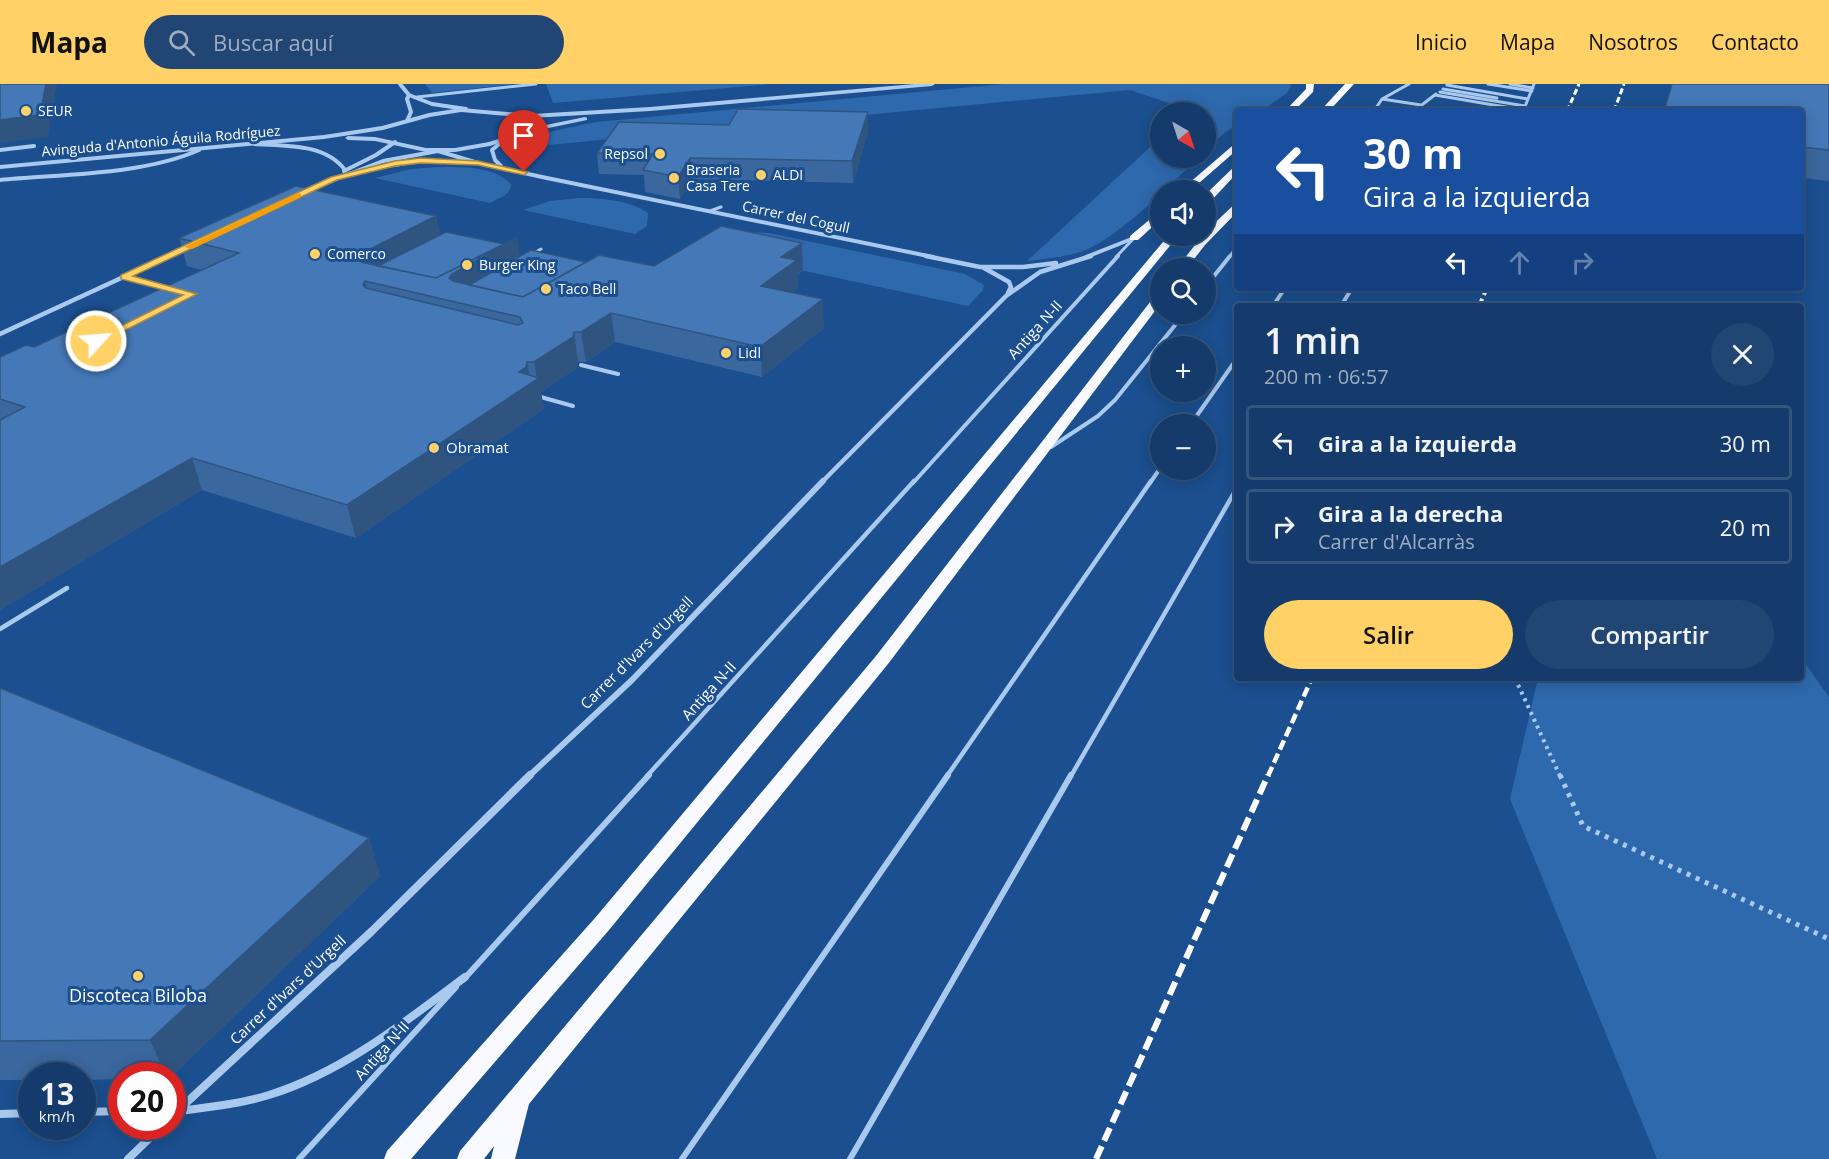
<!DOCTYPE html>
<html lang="es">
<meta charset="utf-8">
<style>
body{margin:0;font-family:"Open Sans",sans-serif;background:#214673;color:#f1f3f6;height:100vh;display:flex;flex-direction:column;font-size:22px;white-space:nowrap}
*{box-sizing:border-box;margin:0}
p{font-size:20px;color:#9dadc1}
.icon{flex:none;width:33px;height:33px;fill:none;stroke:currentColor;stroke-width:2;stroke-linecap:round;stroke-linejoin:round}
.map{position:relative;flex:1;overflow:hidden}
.sheet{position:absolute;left:1234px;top:219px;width:570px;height:378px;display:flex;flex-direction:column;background:#143b6b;border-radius:6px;box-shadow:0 3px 15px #0003,0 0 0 2px #33557e}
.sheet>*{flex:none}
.hud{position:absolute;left:1234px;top:24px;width:570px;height:183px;border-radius:6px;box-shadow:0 3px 15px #0003,0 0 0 2px #33557e;background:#1a4fa0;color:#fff;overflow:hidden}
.needle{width:39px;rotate:141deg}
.tools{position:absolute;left:1150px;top:18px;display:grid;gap:12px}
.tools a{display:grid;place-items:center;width:66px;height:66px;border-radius:50%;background:#143b6b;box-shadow:0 3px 15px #0003,0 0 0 2px #33557e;font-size:30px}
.speed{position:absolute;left:18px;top:978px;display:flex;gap:12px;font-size:30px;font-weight:700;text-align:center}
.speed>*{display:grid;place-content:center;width:78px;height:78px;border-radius:50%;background:#143b6b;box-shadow:0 3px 15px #0003,0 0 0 2px #33557e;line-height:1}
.speed small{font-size:15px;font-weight:400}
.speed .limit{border:9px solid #d22;background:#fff;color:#111}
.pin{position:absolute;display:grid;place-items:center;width:51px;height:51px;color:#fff;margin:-62px -26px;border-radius:50% 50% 50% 0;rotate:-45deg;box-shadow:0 0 6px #0007}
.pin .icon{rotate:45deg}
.me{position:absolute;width:66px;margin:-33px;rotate:64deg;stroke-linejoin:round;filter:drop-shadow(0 0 4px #0008)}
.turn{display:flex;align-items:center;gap:21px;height:126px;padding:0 30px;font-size:27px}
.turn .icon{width:78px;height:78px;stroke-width:2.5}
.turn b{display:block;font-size:42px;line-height:51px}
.lanes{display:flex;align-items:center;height:57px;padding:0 30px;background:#0003;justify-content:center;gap:30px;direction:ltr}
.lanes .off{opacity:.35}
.round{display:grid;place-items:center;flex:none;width:63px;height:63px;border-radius:32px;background:#214673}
.summary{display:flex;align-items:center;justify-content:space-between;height:102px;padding:0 30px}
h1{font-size:36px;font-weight:600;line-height:45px}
.cta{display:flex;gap:12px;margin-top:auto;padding:12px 30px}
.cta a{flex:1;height:69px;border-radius:36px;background:#ffd166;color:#111;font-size:24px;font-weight:600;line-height:69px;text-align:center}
.cta a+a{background:#214673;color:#f1f3f6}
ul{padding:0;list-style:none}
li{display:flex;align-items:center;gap:18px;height:75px;margin:0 12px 9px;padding:0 18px;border:3px solid #33557e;border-radius:6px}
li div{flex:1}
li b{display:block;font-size:22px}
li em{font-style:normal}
header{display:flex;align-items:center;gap:36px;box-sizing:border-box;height:84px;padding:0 30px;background:#ffd166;color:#111}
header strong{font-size:28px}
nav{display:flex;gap:33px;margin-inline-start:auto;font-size:21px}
.search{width:420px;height:54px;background:#214673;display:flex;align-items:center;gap:15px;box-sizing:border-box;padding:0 21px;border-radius:33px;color:#9dadc1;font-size:22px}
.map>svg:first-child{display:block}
</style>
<header>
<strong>Mapa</strong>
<div class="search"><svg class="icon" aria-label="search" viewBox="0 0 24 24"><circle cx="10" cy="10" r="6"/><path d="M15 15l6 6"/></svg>Buscar aquí</div>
<nav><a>Inicio</a><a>Mapa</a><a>Nosotros</a><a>Contacto</a></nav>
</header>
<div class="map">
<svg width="1829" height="1075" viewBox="0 0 1829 1075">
<rect width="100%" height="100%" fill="#1b4f8f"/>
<path fill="#2e69ad" d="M 425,0 L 514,0 L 432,9 Z
M 546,0 L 772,0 L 553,19 Z
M 1004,0 L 1290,0 L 1291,2 L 1287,9 L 1261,27 L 1238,27 L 1237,41 L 1224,49 L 1206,66 L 1206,28 L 1187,28 L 1190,26 L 1130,6 L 548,61 L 521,80 L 511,74 L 509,70 C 518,52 576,42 596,38 Z
M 1161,53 L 1161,74 L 1198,74 C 1168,103 1133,139 1096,161 C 1075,173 1050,174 1027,177 Z
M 439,83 C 462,83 494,82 511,100 C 511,111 499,114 490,119 L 375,94 L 411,85 Z
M 579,114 C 600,114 630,116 648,129 L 647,142 L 635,150 L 523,126 L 550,117 Z
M 742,148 L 769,149 L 965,190 L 984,201 L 983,206 L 968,222 L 694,163 Z
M 1802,575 L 1829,613 L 1829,1075 L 1657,1075 L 1510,715 L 1538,594 L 1802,594 Z"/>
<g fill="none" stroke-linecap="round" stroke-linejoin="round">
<path stroke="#a9c9ee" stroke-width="4" stroke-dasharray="3 4.5" stroke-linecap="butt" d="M 1515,594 L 1560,692"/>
<path stroke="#a9c9ee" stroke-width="5" stroke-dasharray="4 6" stroke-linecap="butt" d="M 1560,691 L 1583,742 L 1829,855"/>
<path stroke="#a9c9ee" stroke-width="3" d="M 1488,0 L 1532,7
M 1510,0 L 1533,4
M 1447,1 L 1528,15
M 1443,5 L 1497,14
M 1440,8 L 1525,22
M 1435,11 L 1523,26
M 417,13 L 536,0
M 1382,15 L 1421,21
M 1524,25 L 1534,0
M 1374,27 L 1382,15 L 1409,0
M 1414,27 L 1436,10
M 710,127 L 721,123
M 532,170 L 541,165
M 1116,173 L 1134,154
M 1229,173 L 1238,162"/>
<path stroke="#a9c9ee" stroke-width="4" d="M 124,193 L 168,204
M 1206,202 L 1230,172
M 1273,222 L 1285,204
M 1341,222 L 1352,204
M 581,281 L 618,290
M 537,312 L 573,322
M 1191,340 L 1238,273
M 1051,363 L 1098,332 L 1115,316 L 1184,230
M 913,399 L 1118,172
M 1150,399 L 1161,383"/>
<path stroke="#a9c9ee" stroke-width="4.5" d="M 0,545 L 67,504
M 647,692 L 914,397
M 947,692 L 1151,397
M 1071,692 L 1238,402"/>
<path stroke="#a9c9ee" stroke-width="6" d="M 464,895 L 649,691
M 299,1075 L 456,903
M 682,1075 L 948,691
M 850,1075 L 1071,691"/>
<path stroke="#a9c9ee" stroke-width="4" d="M 400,0 L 409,11 L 407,15 L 411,28 L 407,37
M 409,11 L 432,20 L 466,25
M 254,60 C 284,62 325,59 345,86
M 0,66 L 34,62
M 501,82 L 495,76 L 492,66 L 505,55
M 373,84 L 421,77 L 470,78
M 344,87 L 376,71 L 395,58
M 349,90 L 383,77 L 438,67 L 478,79 L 542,93 L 933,173
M 0,96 C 62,90 143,91 199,66
M 305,108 L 351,89
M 165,173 L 190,162
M 1086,173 L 1134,154"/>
<path stroke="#a9c9ee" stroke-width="4.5" d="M 926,172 L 980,183 L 1023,183 L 1056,179
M 984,184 L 1009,198 L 1011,203 L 1008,209
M 0,250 L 169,172
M 821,399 L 1006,212 L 1040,188 L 1091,172"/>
<path stroke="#a9c9ee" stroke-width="6" d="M 529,692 L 632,596 L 823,397"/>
<path stroke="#a9c9ee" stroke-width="8" d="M 179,1027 C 210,1023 239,1020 269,1011 C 343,988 405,938 465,893
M 82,1028 L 122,1027
M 0,1030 L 32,1029
M 172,1032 L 372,847 L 530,691
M 128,1075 L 162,1042"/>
<path fill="#a9c9ee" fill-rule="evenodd" d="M 914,0 L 935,0 L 932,2 L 650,27 L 532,34 L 461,28 L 430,33 L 383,46 L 324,55 L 0,85 L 0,81 L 324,51 L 382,42 L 429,29 L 461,24 L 532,30 L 650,23 Z
M 585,33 L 587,34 L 587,36 L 539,46 L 490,62 L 455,68 L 426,68 L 375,57 L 348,56 L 345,54 L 348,52 L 375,53 L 426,64 L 455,64 L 489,58 L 536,43 Z"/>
<path fill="#f8faff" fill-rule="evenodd" d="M 1306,0 L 1314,0 L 1313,8 L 1294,27 L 1285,27 L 1306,5 Z
M 1345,0 L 1354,0 L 1329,27 L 1320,27 Z
M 1238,57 L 1238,65 L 1191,106 L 1181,106 Z
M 1238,79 L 1238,88 L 1210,118 L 1206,119 L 1206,110 Z
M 1238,117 L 1238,127 L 1205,161 L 1187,184 L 1177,184 L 1202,152 L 1206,152 L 1206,147 Z
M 1161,126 L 1161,135 L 1138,156 L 1130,156 L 1130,152 Z
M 1168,152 L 1178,152 L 609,846 L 411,1075 L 384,1075 L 387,1067 L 595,834 Z
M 1161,208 L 1161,219 L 888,580 L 529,1020 L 515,1075 L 491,1075 L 494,1062 L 484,1075 L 457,1075 L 460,1067 L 876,572 L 1157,209 Z"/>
<path stroke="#fff" stroke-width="3" stroke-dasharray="6 3" stroke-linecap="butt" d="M 1567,27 L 1579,0
M 1614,27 L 1624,0"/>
<path stroke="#fff" stroke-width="4" stroke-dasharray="8 4" stroke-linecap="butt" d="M 1479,222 L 1487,204"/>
<path stroke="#fff" stroke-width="4.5" stroke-dasharray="10 4.5" stroke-linecap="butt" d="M 1268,692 L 1312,594"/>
<path stroke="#fff" stroke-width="6" stroke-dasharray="14 6" stroke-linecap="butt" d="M 1096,1075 L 1268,691"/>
</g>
<path fill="#3a679d" d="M 1829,0 L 1829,97 L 1802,94 L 1802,27 Z
M 868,48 L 853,99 L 692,95 L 680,115 L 645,108 L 644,91 L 599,90 L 597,69 Z
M 440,151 L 520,172 L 654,182 L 803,187 L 797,191 L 798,204 L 793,208 L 824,244 L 762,293 L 615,258 L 586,278 L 578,278 L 578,283 L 541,308 L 544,325 L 356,454 L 202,406 L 0,526 L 0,273 L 34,263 L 202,186 L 187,182 L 179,154 Z
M 0,604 L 369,754 L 380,792 L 172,992 L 122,992 L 122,995 L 82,996 L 82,992 L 32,992 L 32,996 L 0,996 Z"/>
<path fill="#305480" d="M 46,0 L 57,0 L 48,53 L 0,59 L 0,36 Z
M 868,28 L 868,48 L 853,99 L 852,77 Z
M 690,74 L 692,95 L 680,115 L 678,93 Z
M 436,132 L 442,159 L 365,197 L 372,226 L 370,230 L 358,175 L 360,170 Z
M 517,154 L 522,181 L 467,202 L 436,196 Z
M 802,159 L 803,187 L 797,191 L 798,204 L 763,230 L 761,202 L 781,173 Z
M 823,215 L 824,244 L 762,293 L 760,263 Z
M 611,229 L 615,258 L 586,278 L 581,248 Z
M 574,248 L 578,278 L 578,283 L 541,308 L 544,325 L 356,454 L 347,421 L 519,288 L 527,278 L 531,299 L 537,295 L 534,278 Z
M 192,374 L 202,406 L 0,526 L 0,483 Z
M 369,754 L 380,792 L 172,992 L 166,992 L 150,956 Z"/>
<path fill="#4478b7" stroke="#305480" stroke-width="1.5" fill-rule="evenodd" d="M 0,0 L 46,0 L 40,31 L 0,36 Z
M 1672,0 L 1829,0 L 1829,66 L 1802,63 L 1802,27 L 1664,27 Z
M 738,25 L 868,28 L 852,77 L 690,74 L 678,93 L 643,86 L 653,70 L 597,69 L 619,38 L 729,41 Z
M 296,102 L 436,132 L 360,170 L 358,175 L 361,178 L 436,194 L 517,154 L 452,190 L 449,194 L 453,197 L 523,213 L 599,171 L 654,182 L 721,142 L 802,159 L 781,173 L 797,176 L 761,202 L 823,215 L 760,263 L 611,229 L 581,248 L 574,248 L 573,253 L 534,278 L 527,278 L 526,283 L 519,288 L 539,294 L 347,421 L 192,374 L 0,483 L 0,336 L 25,323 L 0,315 L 0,273 L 26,261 L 34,263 L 239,169 L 179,154 ZM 365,197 L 520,233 L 523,239 L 518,241 L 366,204 L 363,201 Z
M 446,148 L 504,160 L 436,194 L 378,182 Z
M 531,166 L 586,178 L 523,213 L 469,201 Z
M 0,604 L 369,754 L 150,956 L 0,957 Z"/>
<path fill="#ffd166" stroke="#a68842" stroke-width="1.5" d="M 421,74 L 478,77 L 528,88 L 524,91 L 478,81 L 421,79 L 395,82 L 337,96 L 133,192 L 197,210 L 100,259 L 91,257 L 183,211 L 121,195 L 121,191 L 331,93 L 395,77 Z"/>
<path fill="#f59e0b" d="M 298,109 L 301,110 L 301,113 L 192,165 L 184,163 Z"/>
<g fill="#ffd166" stroke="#1b4f8f" stroke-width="2">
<circle cx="26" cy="27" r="6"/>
<circle cx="660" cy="70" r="6"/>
<circle cx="761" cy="91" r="6"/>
<circle cx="674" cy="94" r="6"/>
<circle cx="315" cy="170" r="6"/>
<circle cx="467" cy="181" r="6"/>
<circle cx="546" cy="205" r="6"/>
<circle cx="726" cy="269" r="6"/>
<circle cx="434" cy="364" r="6"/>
<circle cx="138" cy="892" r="6"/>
</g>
<g text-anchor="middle" stroke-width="6" stroke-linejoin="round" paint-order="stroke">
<g font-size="14" fill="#fff" stroke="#1b4f8f" text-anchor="start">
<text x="38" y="32">SEUR</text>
<text x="648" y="75" text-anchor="end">Repsol</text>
<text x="686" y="91">Braseria<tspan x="686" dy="16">Casa Tere</tspan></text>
<text x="773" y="96">ALDI</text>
<text x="327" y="175">Comerco</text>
<text x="479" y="186">Burger King</text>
<text x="558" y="210">Taco Bell</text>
<text x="738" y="274">Lidl</text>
</g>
<g font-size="14" fill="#fff" stroke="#1b4f8f">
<text transform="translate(161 57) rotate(-5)" y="5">Avinguda d'Antonio Águila Rodríguez</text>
<text transform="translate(796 133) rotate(12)" y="5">Carrer del Cogull</text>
</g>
<g font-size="15" fill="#fff" stroke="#1b4f8f">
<text transform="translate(1035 246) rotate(-48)" y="5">Antiga N-II</text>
<text transform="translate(637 569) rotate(-45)" y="5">Carrer d'Ivars d'Urgell</text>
<text transform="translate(709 607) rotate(-48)" y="5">Antiga N-II</text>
<text transform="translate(288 906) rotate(-43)" y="5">Carrer d'Ivars d'Urgell</text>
<text transform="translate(382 967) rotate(-48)" y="5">Antiga N-II</text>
</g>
<g font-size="15" fill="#fff" stroke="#1b4f8f" text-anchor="start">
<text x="446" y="369">Obramat</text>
</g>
<g font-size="18" fill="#fff" stroke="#1b4f8f">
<text x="138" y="918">Discoteca Biloba</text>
</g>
</g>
</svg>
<div class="tools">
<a><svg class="needle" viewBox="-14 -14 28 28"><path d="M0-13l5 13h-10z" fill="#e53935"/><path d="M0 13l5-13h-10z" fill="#9dadc1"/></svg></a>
<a><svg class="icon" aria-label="sound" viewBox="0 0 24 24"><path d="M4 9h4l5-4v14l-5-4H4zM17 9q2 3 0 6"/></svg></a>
<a><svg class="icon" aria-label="search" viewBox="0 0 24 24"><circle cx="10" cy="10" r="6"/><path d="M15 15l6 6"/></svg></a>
<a>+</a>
<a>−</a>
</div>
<div class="speed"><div>13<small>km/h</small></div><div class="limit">20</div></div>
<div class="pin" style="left:524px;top:88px;background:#d93025"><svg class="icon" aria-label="arrive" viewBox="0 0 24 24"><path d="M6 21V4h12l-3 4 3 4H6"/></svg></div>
<svg class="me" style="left:96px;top:257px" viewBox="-20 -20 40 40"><circle r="17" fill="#ffd166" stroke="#fff" stroke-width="3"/><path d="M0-11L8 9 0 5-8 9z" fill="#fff"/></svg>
<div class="hud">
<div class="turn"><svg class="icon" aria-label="left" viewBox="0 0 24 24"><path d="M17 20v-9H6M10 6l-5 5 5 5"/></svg><div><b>30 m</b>Gira a la izquierda</div></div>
<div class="lanes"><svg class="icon" aria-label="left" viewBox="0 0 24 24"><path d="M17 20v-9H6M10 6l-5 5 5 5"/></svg><svg class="icon off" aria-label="ahead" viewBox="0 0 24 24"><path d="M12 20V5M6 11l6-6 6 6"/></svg><svg class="icon off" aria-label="right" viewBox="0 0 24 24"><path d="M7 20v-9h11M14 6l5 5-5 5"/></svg></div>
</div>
<section class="sheet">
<div class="summary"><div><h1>1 min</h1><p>200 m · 06:57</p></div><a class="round"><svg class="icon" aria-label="close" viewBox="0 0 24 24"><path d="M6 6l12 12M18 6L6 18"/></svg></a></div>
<ul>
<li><svg class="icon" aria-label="left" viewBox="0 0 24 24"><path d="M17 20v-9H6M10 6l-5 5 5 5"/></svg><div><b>Gira a la izquierda</b></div><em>30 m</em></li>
<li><svg class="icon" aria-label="right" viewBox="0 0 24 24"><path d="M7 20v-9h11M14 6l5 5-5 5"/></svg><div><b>Gira a la derecha</b><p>Carrer d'Alcarràs</p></div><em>20 m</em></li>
</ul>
<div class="cta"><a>Salir</a><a>Compartir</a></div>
</section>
</div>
